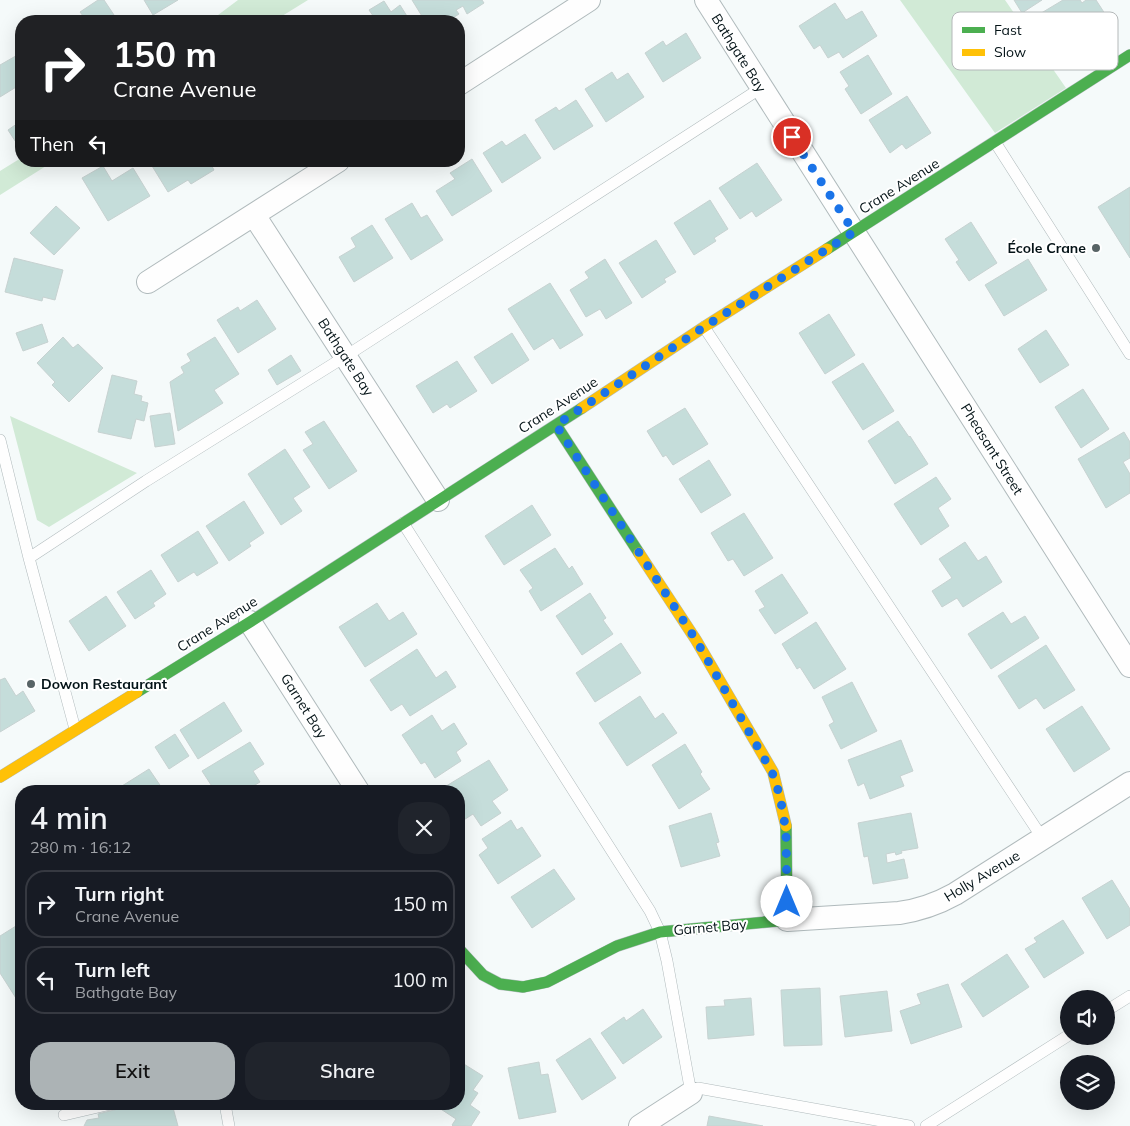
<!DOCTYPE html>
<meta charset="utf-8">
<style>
body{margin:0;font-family:Mulish,sans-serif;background:#20242c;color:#f1f3f6;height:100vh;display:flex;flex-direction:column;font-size:19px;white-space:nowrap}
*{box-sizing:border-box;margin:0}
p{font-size:16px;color:#9ea1a6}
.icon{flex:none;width:28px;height:28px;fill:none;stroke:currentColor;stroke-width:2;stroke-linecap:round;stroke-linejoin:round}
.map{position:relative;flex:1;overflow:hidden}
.details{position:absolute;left:15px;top:785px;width:450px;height:325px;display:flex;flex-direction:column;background:#171b24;border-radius:20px;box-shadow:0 5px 20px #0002}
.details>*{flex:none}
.hud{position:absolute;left:15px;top:15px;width:450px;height:152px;border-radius:20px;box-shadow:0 5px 20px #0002;background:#202124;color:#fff;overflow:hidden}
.buttons{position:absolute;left:1060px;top:990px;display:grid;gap:10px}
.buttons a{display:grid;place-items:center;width:55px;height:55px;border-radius:50%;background:#171b24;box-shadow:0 5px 20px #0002;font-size:25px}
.pin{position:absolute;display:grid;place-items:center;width:42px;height:42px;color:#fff;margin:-21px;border:2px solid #fff;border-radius:50%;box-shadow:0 1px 5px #0007}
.me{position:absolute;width:55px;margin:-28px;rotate:0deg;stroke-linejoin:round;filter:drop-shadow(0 0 4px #0008)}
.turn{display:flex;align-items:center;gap:18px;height:105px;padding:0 15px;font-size:22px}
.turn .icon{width:65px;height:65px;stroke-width:2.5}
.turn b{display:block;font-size:35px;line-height:42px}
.then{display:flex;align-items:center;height:48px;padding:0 15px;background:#0003;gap:10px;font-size:19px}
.round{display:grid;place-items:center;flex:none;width:52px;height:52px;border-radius:20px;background:#20242c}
.headline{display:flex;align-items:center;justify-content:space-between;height:85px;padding:0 15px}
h1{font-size:30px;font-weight:600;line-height:38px}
.button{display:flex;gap:10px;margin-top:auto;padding:10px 15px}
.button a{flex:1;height:58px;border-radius:20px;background:#acb3b5;color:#111;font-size:20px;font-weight:600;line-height:58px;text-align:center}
.button a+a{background:#20242c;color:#f1f3f6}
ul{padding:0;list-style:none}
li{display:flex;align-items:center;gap:15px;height:68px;margin:0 10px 8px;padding:0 5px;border:2px solid #363941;border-radius:20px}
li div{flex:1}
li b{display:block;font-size:19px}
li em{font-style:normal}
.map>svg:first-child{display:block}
</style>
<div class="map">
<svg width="1130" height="1126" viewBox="0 0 1130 1126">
<rect width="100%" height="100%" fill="#f5fafa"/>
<path fill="#d1ead6" d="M 238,0 L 308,0 L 274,21 L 210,21 Z
M 900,0 L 1005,0 L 1066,88 L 995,133 Z
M 21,158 L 21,161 L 54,161 L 0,195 L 0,171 Z
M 10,416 L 137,473 L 49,527 L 37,520 Z"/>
<path fill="#c5ddda" stroke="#c7d2d1" d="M 98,0 L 104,0 L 118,21 L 87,21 L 80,12 Z
M 144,0 L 178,0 L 153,15 Z
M 412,0 L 482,0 L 484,3 L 467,14 L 463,6 L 456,10 L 459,14 L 448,21 L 425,21 Z
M 1014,0 L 1042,0 L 1022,13 Z
M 1063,0 L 1080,0 L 1082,3 L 1086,0 L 1096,0 L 1111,23 L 1075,45 L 1071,39 L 1057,47 L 1038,15 Z
M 384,1 L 391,12 L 400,5 L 410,21 L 374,21 L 376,20 L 369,10 Z
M 835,3 L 846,20 L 862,11 L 877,36 L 843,58 L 839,52 L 828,58 L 820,45 L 814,49 L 799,26 Z
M 686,33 L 701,58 L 663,82 L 645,53 L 663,41 L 666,46 Z
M 21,53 L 21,84 L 0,97 L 0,65 Z
M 868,55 L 892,94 L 861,114 L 845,89 L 849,86 L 840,72 Z
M 612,72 L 617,80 L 628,73 L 644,97 L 606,122 L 585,89 Z
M 907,96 L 931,133 L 906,149 L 902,144 L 890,153 L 869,120 Z
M 576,100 L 593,126 L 554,150 L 535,120 L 556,107 L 559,111 Z
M 21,121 L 21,150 L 8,130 Z
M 525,134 L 541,158 L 502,183 L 483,153 L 502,141 L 506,146 Z
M 472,159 L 492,191 L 452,216 L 436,191 L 455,179 L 450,173 Z
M 149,161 L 209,161 L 214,170 L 191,184 L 188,180 L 168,192 Z
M 757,163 L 782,200 L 756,217 L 752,211 L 740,219 L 719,188 Z
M 103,166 L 112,181 L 133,168 L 150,196 L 108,221 L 82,178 Z
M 1130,187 L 1130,258 L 1098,207 Z
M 710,200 L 728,229 L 714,238 L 716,241 L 694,255 L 674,223 Z
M 412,203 L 421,218 L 427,215 L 443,240 L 411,260 L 385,219 Z
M 56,206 L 80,228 L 54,255 L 30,233 Z
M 971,222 L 997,263 L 969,281 L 956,262 L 959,260 L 945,239 Z
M 372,225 L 393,258 L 354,282 L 339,257 L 356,247 L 351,238 Z
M 656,240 L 676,272 L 664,279 L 666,282 L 642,298 L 619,263 Z
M 14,258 L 63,270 L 55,300 L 43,297 L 42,301 L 5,292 Z
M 605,259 L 632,303 L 606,319 L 600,309 L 586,317 L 570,290 L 589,278 L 585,272 Z
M 1028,259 L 1047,290 L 1004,316 L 985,285 Z
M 550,283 L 583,335 L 560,349 L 553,338 L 534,350 L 508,309 Z
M 257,300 L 276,329 L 238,353 L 217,320 L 238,307 L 240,311 Z
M 829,314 L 855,355 L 825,374 L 799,333 Z
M 42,324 L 48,342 L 23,351 L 16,333 Z
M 1046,330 L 1069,365 L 1040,383 L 1018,349 Z
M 512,333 L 529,360 L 492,384 L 474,357 Z
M 63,337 L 73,348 L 78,344 L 103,368 L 69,402 L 52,385 L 55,382 L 37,363 Z
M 215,337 L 239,374 L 214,390 L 223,403 L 178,431 L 170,382 L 184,373 L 181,367 L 191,361 L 187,354 Z
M 291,355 L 301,371 L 277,385 L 268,370 Z
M 457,361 L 477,391 L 450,408 L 447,404 L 433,413 L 416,386 Z
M 863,363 L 894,411 L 863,430 L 832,382 Z
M 112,375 L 137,381 L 134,394 L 142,396 L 141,401 L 148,403 L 144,421 L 136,419 L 131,439 L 98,432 Z
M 1083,389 L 1109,429 L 1081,448 L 1055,407 Z
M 685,408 L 708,444 L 673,465 L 666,455 L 663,457 L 647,431 Z
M 170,413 L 175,444 L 155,447 L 150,416 Z
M 324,421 L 357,471 L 329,489 L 303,450 L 313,444 L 305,432 Z
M 898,421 L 909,437 L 910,436 L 928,464 L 895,484 L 868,441 Z
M 1124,432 L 1130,442 L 1130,458 L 1123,462 L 1130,474 L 1130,493 L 1106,508 L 1078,459 Z
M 285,449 L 310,487 L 293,498 L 302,511 L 281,525 L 248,474 Z
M 709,460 L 731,495 L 701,513 L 679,479 Z
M 936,477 L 951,499 L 938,508 L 949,526 L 921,545 L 894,504 Z
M 244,501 L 264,533 L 249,543 L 251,546 L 229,561 L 206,526 Z
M 532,505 L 551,535 L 504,565 L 485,536 Z
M 744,513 L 773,558 L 744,576 L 733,559 L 728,561 L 711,533 Z
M 198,531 L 218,563 L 197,576 L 194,572 L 178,582 L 161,555 Z
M 965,542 L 978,561 L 986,556 L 1002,582 L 963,607 L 957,598 L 942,607 L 932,591 L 952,578 L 939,559 Z
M 555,548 L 569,569 L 572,566 L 583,584 L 541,611 L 529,591 L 533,588 L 520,570 Z
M 151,570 L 166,594 L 153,603 L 155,606 L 135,619 L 117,592 Z
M 782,574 L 808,613 L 775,634 L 759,610 L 765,607 L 755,591 Z
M 590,593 L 606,618 L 603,620 L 613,634 L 582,655 L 556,616 Z
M 106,596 L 126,626 L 89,651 L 69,621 Z
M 377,603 L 389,621 L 403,612 L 417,634 L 365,667 L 339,627 Z
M 1003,612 L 1011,624 L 1025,616 L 1039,638 L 991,669 L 968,634 Z
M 816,622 L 846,669 L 814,689 L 800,667 L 797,669 L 782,644 Z
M 621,643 L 641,673 L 595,702 L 576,673 Z
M 1046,645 L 1075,690 L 1044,709 L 1036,698 L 1019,709 L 998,676 Z
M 417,649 L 436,678 L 446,671 L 456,687 L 410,716 L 402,704 L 391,711 L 370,680 Z
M 5,678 L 16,696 L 23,691 L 35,711 L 0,732 L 0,680 Z
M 852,682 L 877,731 L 841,749 L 829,725 L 834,722 L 822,697 Z
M 640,696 L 655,719 L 663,713 L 677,733 L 627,766 L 599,723 Z
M 224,702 L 242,731 L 198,759 L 180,730 Z
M 1082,706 L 1110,749 L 1074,772 L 1046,729 Z
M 432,715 L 442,731 L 454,723 L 467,744 L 456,752 L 461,761 L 435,778 L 425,762 L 421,764 L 402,735 Z
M 175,734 L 189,756 L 169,769 L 155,747 Z
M 901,740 L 913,771 L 900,776 L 904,786 L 870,799 L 864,783 L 858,786 L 848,760 Z
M 250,742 L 264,764 L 253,771 L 260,782 L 245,791 L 235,791 L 234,789 L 231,791 L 215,791 L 202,771 Z
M 685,744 L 702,772 L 700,774 L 710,789 L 679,809 L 652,765 Z
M 489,760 L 508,790 L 492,801 L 501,813 L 481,826 L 473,814 L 459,823 L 459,791 L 438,791 Z
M 149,769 L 164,791 L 114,791 Z
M 711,813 L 719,842 L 716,843 L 720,856 L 681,867 L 669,826 Z
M 911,813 L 918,848 L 901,851 L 902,853 L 896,855 L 895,852 L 886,854 L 887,863 L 904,859 L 908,878 L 873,884 L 868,856 L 864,857 L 858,823 Z
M 511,820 L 517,830 L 522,827 L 541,856 L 498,884 L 479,855 L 488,848 L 482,839 Z
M 554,869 L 575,899 L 532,928 L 511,897 Z
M 1112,880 L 1130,909 L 1130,925 L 1107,939 L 1082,898 Z
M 1063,920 L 1084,953 L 1044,978 L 1025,949 L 1037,942 L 1034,938 Z
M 16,926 L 20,931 L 21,930 L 21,1006 L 0,973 L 0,936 Z
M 1007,954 L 1029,987 L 983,1017 L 961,984 Z
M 948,984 L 962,1027 L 911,1044 L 900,1011 L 921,1004 L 917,994 Z
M 820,988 L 822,1045 L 784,1046 L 781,990 Z
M 887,991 L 892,1031 L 845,1037 L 840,996 Z
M 751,998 L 754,1035 L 708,1039 L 706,1007 L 725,1006 L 724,1000 Z
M 643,1009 L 662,1037 L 623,1064 L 601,1033 L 624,1017 L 626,1021 Z
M 590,1038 L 616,1078 L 582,1100 L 556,1060 Z
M 459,1061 L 483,1076 L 473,1090 L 478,1093 L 470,1105 L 480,1112 L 471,1126 L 453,1126 L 452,1125 L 456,1119 L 433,1104 L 459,1104 Z
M 539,1062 L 541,1075 L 548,1074 L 556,1112 L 519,1119 L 508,1068 Z
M 138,1104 L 172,1104 L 178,1126 L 84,1126 L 87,1120 L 99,1118 L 98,1114 Z
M 709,1116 L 763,1126 L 707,1126 Z"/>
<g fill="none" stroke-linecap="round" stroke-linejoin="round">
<defs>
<path id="lane" d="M 995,142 L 1130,354
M 704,327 L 1043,839
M 0,440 L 29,558 L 75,729
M 403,523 L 650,911 L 660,932 L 667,961 L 691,1093 L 698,1088 L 909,1126
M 29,558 L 146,481 L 346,356 L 761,88
M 1106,1011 L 1130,996
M 225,1104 L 229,1126
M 64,1115 L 111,1104
M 926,1126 L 1069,1035"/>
<path id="street" d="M 706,0 L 1130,666
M 459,84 L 589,0
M 254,215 L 438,500
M 148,282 L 338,161
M 250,622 L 358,791
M 787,920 L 899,913 C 920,910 937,904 955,894 L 1130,783
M 640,1126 L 691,1093"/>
<path id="fast" d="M 827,249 L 1130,55
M 556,425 L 639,553
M 137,692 L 250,622 L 582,408
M 459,949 L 483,975 L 500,984 L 523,987 L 547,982 L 617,946 L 660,932 L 787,920 L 786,826"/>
<path id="slow" d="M 582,408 L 704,327 L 827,249
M 639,553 L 696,640 L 773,772 L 786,826
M 0,777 L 137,692"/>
</defs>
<use href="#lane" stroke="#b0babc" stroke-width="12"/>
<use href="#street" stroke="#b0babc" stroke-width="24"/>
<use href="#fast" stroke="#b0babc" stroke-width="12"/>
<use href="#slow" stroke="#b0babc" stroke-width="12"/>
<use href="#lane" stroke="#fefefe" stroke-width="11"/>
<use href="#street" stroke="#fefefe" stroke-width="22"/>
<use href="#fast" stroke="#4caf50" stroke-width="11"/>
<use href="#slow" stroke="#ffc107" stroke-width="11"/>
</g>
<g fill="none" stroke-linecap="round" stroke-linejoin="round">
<path stroke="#1a73e8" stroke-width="9" stroke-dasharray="0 16.2" d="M 787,902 L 786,831 L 780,796 L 772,772 L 696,640 L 556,425 L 704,327 L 854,232 L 792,137"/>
</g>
<g fill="#586466" stroke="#fff" stroke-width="2">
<circle cx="1096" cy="248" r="5"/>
<circle cx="31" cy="684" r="5"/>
</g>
<g text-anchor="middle" stroke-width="4" stroke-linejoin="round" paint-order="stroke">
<g font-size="14" fill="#041317" stroke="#fff">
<text transform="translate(739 53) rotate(58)" y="5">Bathgate Bay</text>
<text transform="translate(899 186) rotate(-32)" y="5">Crane Avenue</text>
<text transform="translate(346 357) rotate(57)" y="5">Bathgate Bay</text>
<text transform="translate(558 405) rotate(-33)" y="5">Crane Avenue</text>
<text transform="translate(992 449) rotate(58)" y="5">Pheasant Street</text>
<text transform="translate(217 624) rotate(-32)" y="5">Crane Avenue</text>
<text transform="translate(304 706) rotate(58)" y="5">Garnet Bay</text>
<text transform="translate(982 876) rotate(-31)" y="5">Holly Avenue</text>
<text transform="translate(710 927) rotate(-5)" y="5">Garnet Bay</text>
</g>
<g font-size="14" font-weight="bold" fill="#041317" stroke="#fff" text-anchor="end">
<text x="1086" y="253">École Crane</text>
<text x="41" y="689" text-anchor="start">Dowon Restaurant</text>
</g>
</g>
<rect x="952" y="12" width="166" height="58" rx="8" fill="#fff" stroke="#b4b8b9" stroke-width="1"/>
<rect x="962" y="27" width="23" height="6" fill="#4caf50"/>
<rect x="962" y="49" width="23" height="7" fill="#ffc107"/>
<g font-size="14" fill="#041317">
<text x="994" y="35">Fast</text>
<text x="994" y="57">Slow</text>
</g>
</svg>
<div class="buttons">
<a><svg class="icon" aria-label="sound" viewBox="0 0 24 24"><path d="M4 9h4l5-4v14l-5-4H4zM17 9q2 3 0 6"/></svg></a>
<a><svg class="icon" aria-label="layers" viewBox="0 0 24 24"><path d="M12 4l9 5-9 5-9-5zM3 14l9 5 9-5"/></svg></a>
</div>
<div class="pin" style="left:792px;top:137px;background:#d93025"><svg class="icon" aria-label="arrive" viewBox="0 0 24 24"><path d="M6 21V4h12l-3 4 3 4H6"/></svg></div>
<svg class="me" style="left:787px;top:902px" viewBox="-20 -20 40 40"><circle r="19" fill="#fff"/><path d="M0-13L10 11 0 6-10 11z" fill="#1a73e8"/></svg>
<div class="hud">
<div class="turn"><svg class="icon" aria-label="right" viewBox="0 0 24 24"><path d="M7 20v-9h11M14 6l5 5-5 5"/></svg><div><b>150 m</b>Crane Avenue</div></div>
<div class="then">Then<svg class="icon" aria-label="left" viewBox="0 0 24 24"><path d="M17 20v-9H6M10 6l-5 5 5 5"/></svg></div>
</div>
<section class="details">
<div class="headline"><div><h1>4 min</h1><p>280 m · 16:12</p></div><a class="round"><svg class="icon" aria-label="close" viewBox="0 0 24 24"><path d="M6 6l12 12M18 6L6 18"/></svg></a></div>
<ul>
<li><svg class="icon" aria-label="right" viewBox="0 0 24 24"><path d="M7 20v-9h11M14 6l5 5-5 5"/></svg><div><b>Turn right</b><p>Crane Avenue</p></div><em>150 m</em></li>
<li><svg class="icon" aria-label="left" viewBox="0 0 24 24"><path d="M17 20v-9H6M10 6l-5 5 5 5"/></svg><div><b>Turn left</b><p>Bathgate Bay</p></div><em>100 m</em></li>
</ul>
<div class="button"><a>Exit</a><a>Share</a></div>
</section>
</div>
